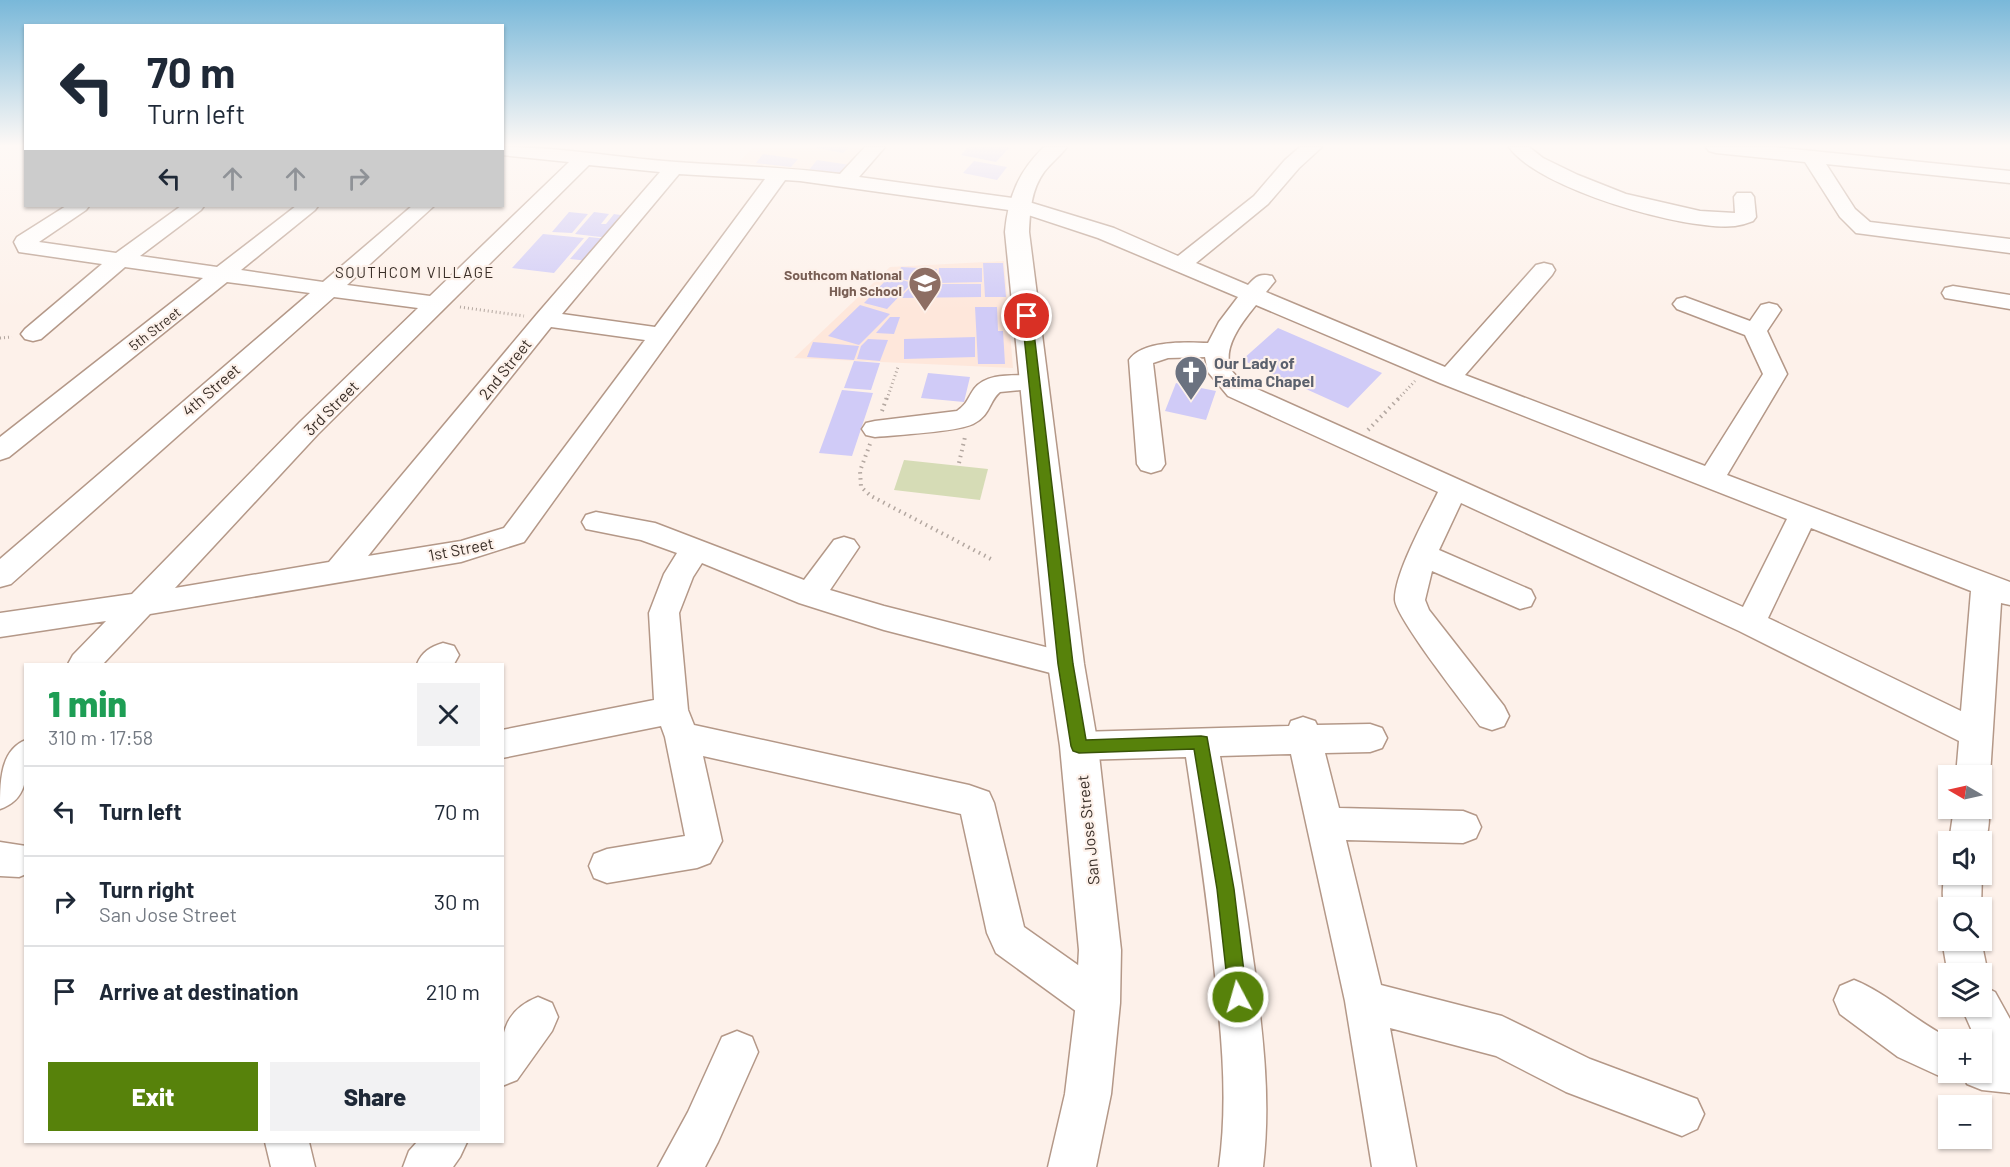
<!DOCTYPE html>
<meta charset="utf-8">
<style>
body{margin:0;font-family:Barlow,sans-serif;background:#f2f2f3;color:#1f2937;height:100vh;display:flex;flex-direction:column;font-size:22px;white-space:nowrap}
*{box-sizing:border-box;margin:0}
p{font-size:20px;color:#747a83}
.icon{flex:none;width:33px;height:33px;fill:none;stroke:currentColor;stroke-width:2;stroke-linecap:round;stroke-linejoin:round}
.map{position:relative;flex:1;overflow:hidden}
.side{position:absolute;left:24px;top:663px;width:480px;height:480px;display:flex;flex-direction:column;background:#fff;border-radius:0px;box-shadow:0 2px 4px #0004}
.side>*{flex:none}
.guide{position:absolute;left:24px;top:24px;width:480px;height:183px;border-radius:0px;box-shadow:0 2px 4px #0004;background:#fff;color:#1f2937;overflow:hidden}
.needle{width:39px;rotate:279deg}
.buttons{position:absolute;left:1938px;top:765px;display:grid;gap:12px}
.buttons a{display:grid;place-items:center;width:54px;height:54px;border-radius:0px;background:#fff;box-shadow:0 2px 4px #0004;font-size:30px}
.pin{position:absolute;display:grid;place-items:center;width:51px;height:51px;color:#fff;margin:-26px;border:3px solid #fff;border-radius:50%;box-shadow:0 2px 6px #0007}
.me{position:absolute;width:66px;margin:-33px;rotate:354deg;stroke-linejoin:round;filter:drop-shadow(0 0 4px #0008)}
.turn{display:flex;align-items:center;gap:21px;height:126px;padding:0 24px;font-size:27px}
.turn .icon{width:78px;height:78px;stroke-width:2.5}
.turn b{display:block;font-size:42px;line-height:51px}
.lanes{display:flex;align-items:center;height:57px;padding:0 24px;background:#0003;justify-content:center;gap:30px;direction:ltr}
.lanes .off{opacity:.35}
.round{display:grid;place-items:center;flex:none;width:63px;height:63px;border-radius:0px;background:#f2f2f3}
.overview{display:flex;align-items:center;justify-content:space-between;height:102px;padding:0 24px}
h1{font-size:36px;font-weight:800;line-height:45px;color:#1e9e55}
.primary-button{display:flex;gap:12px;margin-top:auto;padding:12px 24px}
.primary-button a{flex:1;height:69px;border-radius:0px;background:#57820b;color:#fff;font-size:24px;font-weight:800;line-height:69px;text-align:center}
.primary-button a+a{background:#f2f2f3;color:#1f2937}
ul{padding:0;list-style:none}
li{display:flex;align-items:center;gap:18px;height:90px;padding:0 24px;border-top:2px solid #e0e1e3}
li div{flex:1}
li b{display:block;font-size:22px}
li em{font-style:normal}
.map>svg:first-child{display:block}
</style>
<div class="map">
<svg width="2010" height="1167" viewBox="0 0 2010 1167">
<rect width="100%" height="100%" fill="#fdf1ea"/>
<path fill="#fee7db" d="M 753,147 L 875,147 L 844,176 L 739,162 Z
M 1004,261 L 1013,368 L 794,358 L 890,267 Z"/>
<path fill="#d6dcb6" d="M 904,460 L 988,469 L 980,500 L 894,490 Z"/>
<path fill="#d0cbf7" d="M 812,147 L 849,147 L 843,153 Z
M 968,147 L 1010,147 L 996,162 L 961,155 Z
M 763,154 L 798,159 L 791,167 L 756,163 Z
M 817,160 L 850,165 L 842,175 L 809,170 Z
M 974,161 L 1007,167 L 997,180 L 963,173 Z
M 569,212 L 588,214 L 572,233 L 552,232 Z
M 594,212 L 609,214 L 601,224 L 606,224 L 614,214 L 627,216 L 609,238 L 575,234 Z
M 543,234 L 584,238 L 554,273 L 512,268 Z
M 589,237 L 608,239 L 589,261 L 570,259 Z
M 983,263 L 1003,263 L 1006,297 L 985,297 Z
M 901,267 L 937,269 L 935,281 L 906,280 L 898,277 Z
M 939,268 L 982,268 L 982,282 L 938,283 Z
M 890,276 L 912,283 L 887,309 L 864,303 Z
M 913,284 L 981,284 L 981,297 L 900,298 Z
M 860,305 L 890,314 L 859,345 L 828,336 Z
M 975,307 L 997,307 L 998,331 L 1003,331 L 1005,364 L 978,364 Z
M 890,317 L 900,317 L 894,334 L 876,333 Z
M 1278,328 L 1382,373 L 1348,408 L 1242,360 Z
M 975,337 L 975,357 L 904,359 L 904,339 Z
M 868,339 L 888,340 L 880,361 L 857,359 L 861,346 Z
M 813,342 L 859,346 L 854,360 L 807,357 Z
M 854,361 L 880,363 L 871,390 L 844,388 Z
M 928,373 L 970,377 L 964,402 L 921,398 Z
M 1176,383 L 1216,391 L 1206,420 L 1165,411 Z
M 842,390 L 873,393 L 852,456 L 819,453 Z"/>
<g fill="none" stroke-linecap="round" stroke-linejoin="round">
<defs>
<path id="minor" d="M 502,147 C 561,147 618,158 676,162 C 731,166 785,167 840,174 L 865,147 L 885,147 L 859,177 L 1019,199 L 1114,228 L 1178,256 L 1254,196 L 1285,160 L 1300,147 L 1322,147 L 1299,168 L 1268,204 L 1196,263 L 1248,285 C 1256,276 1260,273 1272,276 L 1275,281 L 1266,292 L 1445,367 L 1536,265 L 1544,263 L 1552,265 L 1555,270 L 1552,275 L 1465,375 L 1705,466 L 1763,374 L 1745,335 L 1677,309 L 1673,304 L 1677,299 L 1685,297 L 1750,321 L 1761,305 L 1769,303 L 1777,305 L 1781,310 L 1767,331 L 1787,374 L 1727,475 L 2010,582 L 2010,605 L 2001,603 L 1990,776 L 1985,787 L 1982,788 L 1982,776 L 1956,776 L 1959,741 L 1739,631 L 1461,503 L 1439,550 L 1531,590 L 1535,598 L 1531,606 L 1520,609 L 1432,571 L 1425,600 L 1429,610 L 1504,706 L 1509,716 L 1504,726 L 1492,730 L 1480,726 C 1465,705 1396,618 1395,600 C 1394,574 1426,517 1438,492 L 1228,396 L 1208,372 L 1205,357 L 1168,358 L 1153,363 L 1165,464 L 1161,470 L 1151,473 L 1141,470 L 1137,464 L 1129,360 C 1142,340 1187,342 1208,343 L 1219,322 L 1238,297 L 1098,238 L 1016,211 L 800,181 L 785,180 L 524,542 L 461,562 L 150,614 L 103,664 L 68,664 L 73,655 L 106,621 L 0,637 L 0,613 L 132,594 L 300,422 L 418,308 L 334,297 L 11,584 L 0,587 L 0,559 L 310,293 L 227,282 L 9,457 L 0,460 L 0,437 L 203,278 L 125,267 L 41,339 L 33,341 L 25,339 L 21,334 L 25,329 L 102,264 L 19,252 L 14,242 L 17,237 L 66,206 L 89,206 L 86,210 L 39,242 L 116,253 L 181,206 L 204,206 L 201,210 L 140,256 L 217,267 L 296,206 L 318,206 L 315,210 L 241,270 L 323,282 L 412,206 L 434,206 L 347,285 L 430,296 L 569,162 L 502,155 ZM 589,165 L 660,172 L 537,314 L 329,562 L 175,588 L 318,434 ZM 679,174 L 765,179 L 655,327 L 562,314 ZM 1256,305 L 1440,383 L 1787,519 L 1743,607 L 1246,384 C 1242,380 1235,376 1232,371 C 1220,349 1243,321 1256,305 ZM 551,327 L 645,340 L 504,528 L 461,541 L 368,556 ZM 1811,528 L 1971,591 L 1961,711 L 1768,618 Z
M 1509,147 L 1529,147 L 1543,158 L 1578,175 L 1626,194 L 1700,211 L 1735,213 L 1734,197 L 1737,193 L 1751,193 L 1754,197 L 1756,217 L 1753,221 C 1748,223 1741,225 1735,226 C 1685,231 1538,189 1509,147 Z
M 1706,147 L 1773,147 L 2010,171 L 2010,183 L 1826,164 L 1855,209 L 1870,222 L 2010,239 L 2010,253 L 1856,233 L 1840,217 L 1805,162 L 1716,153 L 1709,151 Z
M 1953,286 L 2010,295 L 2010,309 L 1945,298 L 1942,293 L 1945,288 Z
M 1033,375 L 1042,378 L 1046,383 L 1042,388 L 1000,392 C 989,401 991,415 973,424 C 957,432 896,435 875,437 L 866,435 L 862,429 L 866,423 L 875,421 L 957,411 C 968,403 967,399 974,389 C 987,372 1014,376 1033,375 Z
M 596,512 L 655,523 L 804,580 L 834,540 L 844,537 L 854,540 L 859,547 L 830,590 L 884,606 L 1077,655 L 1082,664 L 1077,673 L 1066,677 L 884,630 L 799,603 L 702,563 L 693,577 L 679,613 L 688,710 L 694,725 L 969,785 L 989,792 L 994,803 L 1024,927 L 1112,989 L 1118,1003 L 1112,1017 L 1098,1023 L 1084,1017 L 996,953 L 987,933 L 961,814 L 703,756 L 722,841 L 710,863 L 697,868 L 607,883 L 594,878 L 589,866 L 594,854 L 607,849 L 685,836 L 665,737 L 661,726 L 502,758 L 502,730 L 654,700 L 649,613 L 664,574 L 677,553 L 641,540 L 586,529 L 582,522 L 586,515 Z
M 443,643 L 454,646 L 459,655 L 454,664 L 417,664 C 422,652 430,647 443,643 Z
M 1303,717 L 1315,721 L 1317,725 L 1370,724 L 1382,728 L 1387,738 L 1382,748 L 1370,752 L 1325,753 L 1339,808 L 1463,811 L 1476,816 L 1481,827 L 1476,838 L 1463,843 L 1346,840 L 1381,985 L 1502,1016 L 1590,1059 L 1697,1099 L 1704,1114 L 1697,1129 L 1682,1136 L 1566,1092 L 1496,1056 L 1390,1028 L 1416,1167 L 1372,1167 L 1345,1001 L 1291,754 L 1220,756 C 1233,828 1245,900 1255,972 C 1263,1037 1271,1101 1263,1167 L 1219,1167 C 1228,1103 1222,1039 1215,975 C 1208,902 1197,830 1186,757 L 1079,760 L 1067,756 L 1062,746 L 1067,736 L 1079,732 L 1289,726 L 1291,721 Z
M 26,740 C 26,768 32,798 0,809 C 0,782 0,750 26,740 Z
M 1982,796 L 1985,797 C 1992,813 1989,834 1982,850 L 1982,842 L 1949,842 L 1954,808 L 1982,808 Z
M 0,842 L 26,846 L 26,874 L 19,877 L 0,876 Z
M 1948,865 L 1948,874 L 1982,874 L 1981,908 L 1948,908 L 1948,920 C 1941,904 1941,882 1948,865 Z
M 1948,926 L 1948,940 L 1981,940 L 1988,974 L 1983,986 L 1995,992 L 2010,1019 L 2010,1093 L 1982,1090 L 1967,1084 L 1963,1073 L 1948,1080 L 1898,1057 L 1840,1014 L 1834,1000 L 1840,986 L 1854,980 C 1889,994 1917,1023 1953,1040 L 1948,1040 L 1948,1072 L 1982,1072 L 1982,1040 L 1976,1040 L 1961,1006 L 1982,1006 L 1982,974 L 1948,975 L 1942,940 Z
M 538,997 L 552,1003 L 558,1017 L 552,1031 L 517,1080 L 502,1086 C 502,1047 495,1014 538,997 Z
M 737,1031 L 752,1037 L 758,1052 L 718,1142 L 705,1167 L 658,1167 L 688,1112 L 722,1037 Z
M 265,1142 L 309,1142 L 315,1167 L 271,1167 Z
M 417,1142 L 467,1142 L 460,1157 L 453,1167 L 403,1167 L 409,1151 Z"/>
<path id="major" d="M 1044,147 L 1067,147 C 1060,156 1051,163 1044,172 C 1031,190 1030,211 1029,232 L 1084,664 L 1098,746 L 1121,950 L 1120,1003 L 1111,1094 L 1096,1167 L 1048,1167 L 1065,1094 L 1076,1003 L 1079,950 L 1060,746 L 1048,664 L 1005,232 C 1008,197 1019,171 1044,147 Z"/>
</defs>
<use href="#minor" stroke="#b49888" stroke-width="3"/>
<use href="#major" stroke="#b49888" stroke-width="3"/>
<path stroke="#b3a7a0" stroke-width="3" stroke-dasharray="1 3" stroke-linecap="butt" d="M 460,307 L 524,316
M 0,338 L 12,337
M 887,399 L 898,367
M 1398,399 L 1415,381"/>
<path stroke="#b3a7a0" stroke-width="4" stroke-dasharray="1.5 4.5" stroke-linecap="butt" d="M 882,411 L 887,397
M 1368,430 L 1400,397
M 870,444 L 860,471 L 861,487 L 871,496 L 991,559
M 959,463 L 965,437"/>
<use href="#minor" fill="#fff" fill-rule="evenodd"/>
<use href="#major" fill="#fff" fill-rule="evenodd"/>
</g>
<linearGradient id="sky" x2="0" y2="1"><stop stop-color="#79b8d9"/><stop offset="0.47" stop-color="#fef9f6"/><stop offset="1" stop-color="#fef9f6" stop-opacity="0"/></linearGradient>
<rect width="2010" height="310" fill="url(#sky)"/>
<path fill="#57820b" stroke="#395407" stroke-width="1.5" d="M 1027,313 L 1032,316 L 1073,664 L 1086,740 L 1201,736 L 1207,737 L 1234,889 L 1247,997 L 1244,1003 L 1238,1006 L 1231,1003 L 1229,997 L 1217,889 L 1194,749 L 1079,753 L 1073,751 L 1071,746 L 1058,664 L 1022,316 Z"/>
<defs>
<symbol id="school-pin" viewBox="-11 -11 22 30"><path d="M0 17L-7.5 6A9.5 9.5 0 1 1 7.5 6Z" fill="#8d6e63" stroke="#fdf1ea"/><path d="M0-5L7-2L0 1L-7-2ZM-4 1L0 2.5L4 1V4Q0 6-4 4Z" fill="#fff"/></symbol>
<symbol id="church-pin" viewBox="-11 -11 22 30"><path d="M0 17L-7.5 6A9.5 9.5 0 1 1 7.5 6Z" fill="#6b7280" stroke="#fdf1ea"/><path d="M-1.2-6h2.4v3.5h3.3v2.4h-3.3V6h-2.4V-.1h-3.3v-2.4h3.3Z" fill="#fff"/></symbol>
</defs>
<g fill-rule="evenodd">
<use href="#school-pin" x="906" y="264" width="38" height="52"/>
<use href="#church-pin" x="1172" y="353" width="38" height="52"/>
</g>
<g text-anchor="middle" stroke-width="4.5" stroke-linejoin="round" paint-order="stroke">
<g font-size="14" font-weight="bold" fill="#785e54" stroke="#fdf1ea" text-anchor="end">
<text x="902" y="280">Southcom National<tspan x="902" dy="16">High School</tspan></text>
</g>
<g font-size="14" fill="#392e27" stroke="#fdf1ea">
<text transform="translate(155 329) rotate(-38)" y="5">5th Street</text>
</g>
<g font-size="15" letter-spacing="1.5" fill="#392e27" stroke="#fdf1ea">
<text x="415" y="278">SOUTHCOM VILLAGE</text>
</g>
<g font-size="16" font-weight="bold" fill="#5b616d" stroke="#fdf1ea" text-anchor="start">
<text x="1214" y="369">Our Lady of<tspan x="1214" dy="18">Fatima Chapel</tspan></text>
</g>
<g font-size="16" fill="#392e27" stroke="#fdf1ea">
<text transform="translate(505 369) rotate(-51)" y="6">2nd Street</text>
<text transform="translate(211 390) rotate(-41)" y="6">4th Street</text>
<text transform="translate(331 408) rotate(-45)" y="6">3rd Street</text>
<text transform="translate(461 549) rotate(-11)" y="6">1st Street</text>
<text transform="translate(1088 830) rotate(-96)" y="6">San Jose Street</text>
</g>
</g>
</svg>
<div class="buttons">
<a><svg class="needle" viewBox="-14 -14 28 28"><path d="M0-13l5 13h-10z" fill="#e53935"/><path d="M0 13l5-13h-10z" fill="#747a83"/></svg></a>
<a><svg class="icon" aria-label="sound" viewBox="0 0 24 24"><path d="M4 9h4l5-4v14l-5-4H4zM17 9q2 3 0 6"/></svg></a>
<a><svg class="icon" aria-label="search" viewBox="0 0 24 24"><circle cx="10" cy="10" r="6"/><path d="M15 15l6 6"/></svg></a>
<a><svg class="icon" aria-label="layers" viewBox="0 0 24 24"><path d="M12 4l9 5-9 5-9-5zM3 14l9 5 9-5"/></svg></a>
<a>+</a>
<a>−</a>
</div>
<div class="pin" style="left:1027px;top:316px;background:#d93025"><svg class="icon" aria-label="arrive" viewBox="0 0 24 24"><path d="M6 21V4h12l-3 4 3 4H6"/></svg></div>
<svg class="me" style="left:1238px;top:997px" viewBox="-20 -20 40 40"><circle r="17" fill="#57820b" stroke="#fff" stroke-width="3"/><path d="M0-11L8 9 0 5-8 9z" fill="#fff"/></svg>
<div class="guide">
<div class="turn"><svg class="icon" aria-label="left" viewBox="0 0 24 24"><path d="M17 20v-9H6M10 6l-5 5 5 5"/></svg><div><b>70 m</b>Turn left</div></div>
<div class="lanes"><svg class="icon" aria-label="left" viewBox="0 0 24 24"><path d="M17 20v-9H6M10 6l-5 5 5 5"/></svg><svg class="icon off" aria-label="ahead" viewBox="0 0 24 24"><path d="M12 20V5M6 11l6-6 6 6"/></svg><svg class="icon off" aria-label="ahead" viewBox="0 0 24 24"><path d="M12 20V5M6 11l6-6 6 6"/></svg><svg class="icon off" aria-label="right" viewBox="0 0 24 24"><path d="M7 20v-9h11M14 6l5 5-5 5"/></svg></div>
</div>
<section class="side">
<div class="overview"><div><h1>1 min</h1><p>310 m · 17:58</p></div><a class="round"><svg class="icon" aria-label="close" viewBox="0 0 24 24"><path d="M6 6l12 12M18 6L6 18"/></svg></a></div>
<ul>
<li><svg class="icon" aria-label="left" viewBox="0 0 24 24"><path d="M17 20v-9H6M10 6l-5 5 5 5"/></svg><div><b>Turn left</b></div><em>70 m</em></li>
<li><svg class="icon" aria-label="right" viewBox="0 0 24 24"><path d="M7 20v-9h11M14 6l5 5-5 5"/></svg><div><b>Turn right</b><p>San Jose Street</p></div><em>30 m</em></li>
<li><svg class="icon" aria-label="arrive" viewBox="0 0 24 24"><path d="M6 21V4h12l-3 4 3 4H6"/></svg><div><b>Arrive at destination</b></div><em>210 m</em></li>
</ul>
<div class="primary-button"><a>Exit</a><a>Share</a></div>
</section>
</div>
